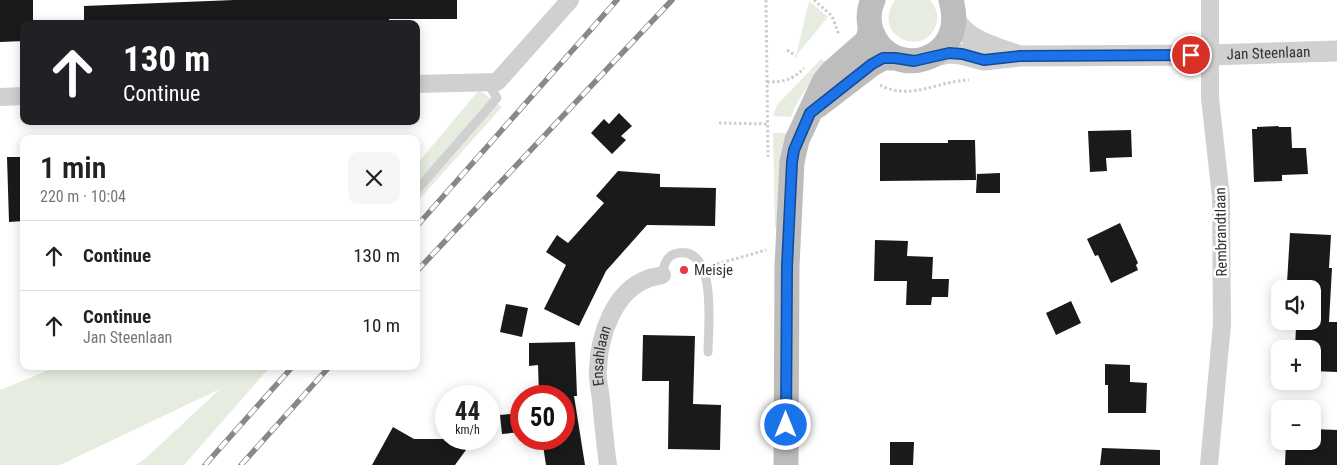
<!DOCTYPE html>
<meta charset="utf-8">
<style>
body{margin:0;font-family:"Roboto Condensed",sans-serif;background:#f6f6f6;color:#222;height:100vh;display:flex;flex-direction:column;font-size:19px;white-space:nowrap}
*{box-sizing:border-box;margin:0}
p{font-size:16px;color:#767676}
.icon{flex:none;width:28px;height:28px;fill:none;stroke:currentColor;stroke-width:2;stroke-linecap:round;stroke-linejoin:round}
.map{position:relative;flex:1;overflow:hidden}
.sheet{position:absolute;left:20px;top:135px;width:400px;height:235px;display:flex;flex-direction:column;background:#fff;border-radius:10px;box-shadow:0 2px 12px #0003}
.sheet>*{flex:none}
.guide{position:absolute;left:20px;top:20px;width:400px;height:105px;border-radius:10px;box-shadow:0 2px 12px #0003;background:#202124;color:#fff;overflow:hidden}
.buttons{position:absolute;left:1271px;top:280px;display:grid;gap:10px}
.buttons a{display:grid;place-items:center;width:50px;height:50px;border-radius:10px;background:#fff;box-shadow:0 2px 12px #0003;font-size:25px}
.speed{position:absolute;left:435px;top:385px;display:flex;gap:10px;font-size:25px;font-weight:700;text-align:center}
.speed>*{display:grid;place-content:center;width:65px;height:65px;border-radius:50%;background:#fff;box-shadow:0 2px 12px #0003;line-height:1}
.speed small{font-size:12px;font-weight:400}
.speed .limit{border:8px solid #d22;background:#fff;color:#111}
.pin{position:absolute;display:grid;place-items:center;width:42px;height:42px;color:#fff;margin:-21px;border:2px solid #fff;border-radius:50%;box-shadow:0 1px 5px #0007}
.me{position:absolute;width:55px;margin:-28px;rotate:0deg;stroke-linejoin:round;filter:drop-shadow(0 0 4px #0008)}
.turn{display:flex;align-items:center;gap:18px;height:105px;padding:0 20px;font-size:22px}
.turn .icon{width:65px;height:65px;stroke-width:2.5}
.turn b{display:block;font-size:35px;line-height:42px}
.round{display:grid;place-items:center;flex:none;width:52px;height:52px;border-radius:10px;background:#f6f6f6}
.headline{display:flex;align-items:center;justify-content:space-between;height:85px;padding:0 20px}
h1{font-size:30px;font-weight:600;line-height:38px}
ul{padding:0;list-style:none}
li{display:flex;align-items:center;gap:15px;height:70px;padding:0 20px;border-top:1px solid #e0e0e0}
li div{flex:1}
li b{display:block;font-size:19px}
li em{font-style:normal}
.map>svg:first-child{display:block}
</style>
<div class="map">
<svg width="1337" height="465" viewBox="0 0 1337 465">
<rect width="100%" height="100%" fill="#fff"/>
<path fill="#e6ecdf" d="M 895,0 L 930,0 C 936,7 939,16 936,25 C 924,59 870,36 895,0 Z
M 809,1 L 828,17 L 796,56 Z
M 821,59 L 830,64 C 813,80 799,94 791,117 L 773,116 L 777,105 Z
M 479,90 L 502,107 L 416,203 L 416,165 Z
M 773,133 L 786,133 L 783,153 L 779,226 L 775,227 Z
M 59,366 L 271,366 L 184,465 L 136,465 L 146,458 L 220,389 L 60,465 L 0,465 L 0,390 Z"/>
<path fill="#1a1a1a" d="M 0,0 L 33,0 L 33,24 L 24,24 L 24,41 L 0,42 Z
M 234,0 L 457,0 L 457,19 L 389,19 L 389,24 L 84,24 L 84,6 Z
M 619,113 L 632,126 L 621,136 L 626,140 L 612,154 L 591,133 L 604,119 L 609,124 Z
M 1278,126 L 1279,127 L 1291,127 L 1292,148 L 1306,148 L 1308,174 L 1282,175 L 1282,181 L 1254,182 L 1252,129 L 1257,129 L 1257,127 Z
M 1131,130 L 1132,157 L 1106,158 L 1107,171 L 1090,172 L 1088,131 Z
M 948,140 L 975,140 L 976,180 L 880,181 L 880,143 L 948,143 Z
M 7,157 L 24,157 L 24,221 L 9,222 Z
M 618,171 L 660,174 L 660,187 L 716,188 L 715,226 L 647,225 L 606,271 L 579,326 L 544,309 L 566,265 L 546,252 L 557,235 L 568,243 L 604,203 L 596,196 Z
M 1000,173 L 1000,193 L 976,193 L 977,174 Z
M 1120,223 L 1138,263 L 1136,265 L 1138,270 L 1111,283 L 1098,255 L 1095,256 L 1087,239 Z
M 1290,233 L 1331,235 L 1329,268 L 1332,268 L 1329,322 L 1337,322 L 1337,372 L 1312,371 L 1312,349 L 1295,349 L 1296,327 L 1302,328 L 1302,321 L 1312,321 L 1312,289 L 1306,289 L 1306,284 L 1287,283 Z
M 875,240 L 908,241 L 907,256 L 933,257 L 932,279 L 949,279 L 948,297 L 932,297 L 931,305 L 906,305 L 907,281 L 874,281 Z
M 1071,301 L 1081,323 L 1056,335 L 1046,313 Z
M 506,304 L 528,308 L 522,337 L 500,332 Z
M 643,335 L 695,336 L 693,404 L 721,405 L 720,450 L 668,449 L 669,381 L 642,381 Z
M 575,342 L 577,396 L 574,396 L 585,465 L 546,465 L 542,439 L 564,439 L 564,396 L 539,396 L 538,365 L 529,366 L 529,343 Z
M 1105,364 L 1130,365 L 1130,382 L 1147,383 L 1146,413 L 1108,413 L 1108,385 L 1105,385 Z
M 521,413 L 521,432 L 502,434 L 500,415 Z
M 393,427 L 414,439 L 474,439 L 455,465 L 372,465 Z
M 1312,429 L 1337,430 L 1337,465 L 1285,465 L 1286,441 L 1312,441 Z
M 890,442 L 914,442 L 913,465 L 890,465 Z
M 1102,448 L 1160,450 L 1160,465 L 1100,465 Z"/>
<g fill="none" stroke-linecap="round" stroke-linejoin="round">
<path stroke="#cdcdcd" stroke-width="3" stroke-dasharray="2.5 2.5" stroke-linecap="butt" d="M 766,0 L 768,157
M 814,0 L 832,16 L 839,35
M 787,50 L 796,56
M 767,82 C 783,82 793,80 804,68
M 880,85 C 910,101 938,81 969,80
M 719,123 L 768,124
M 717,264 L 766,250"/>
<path stroke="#d0d0d0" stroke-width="9" d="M 416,191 L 497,98 L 487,82
M 662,275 C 664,265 666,255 678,253 C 718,246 708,330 708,352"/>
<g stroke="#d0d0d0" stroke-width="18">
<path d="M 416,84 L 497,82 L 570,0"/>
<path d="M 0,97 L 24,96"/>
<path id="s1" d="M 608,465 C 605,443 603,422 601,400 C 600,390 597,379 598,369 C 599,337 613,292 647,279 C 651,277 657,277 662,275"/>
<path d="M 1209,465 L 1222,324 L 1221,197 L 1210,98 L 1210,0"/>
</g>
<g stroke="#d0d0d0" stroke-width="21">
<path d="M 955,18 C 963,39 998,49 1017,55"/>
<path id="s2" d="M 930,57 L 949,53 L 961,54 L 984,60 L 1020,56 L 1210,55 L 1337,51"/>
</g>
<path stroke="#bdbdbd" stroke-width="25" d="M 873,0 C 868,10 868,23 872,33 C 891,82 969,63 951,0
M 817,106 L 872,64 L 883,58 L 895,58
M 786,465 L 787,266 L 792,162 L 797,140 L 824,82 L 833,71 L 867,41 L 870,33 L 870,26"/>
<defs>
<path id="rail" d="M 416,227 L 617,0
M 416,272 L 672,0
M 205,465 L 293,366
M 241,465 L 330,366"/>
</defs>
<use href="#rail" stroke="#888" stroke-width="5.5"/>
<use href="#rail" stroke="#fff" stroke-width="4" stroke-dasharray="11" stroke-linecap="butt"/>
</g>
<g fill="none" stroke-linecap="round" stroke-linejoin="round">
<defs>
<path id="route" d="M 786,425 L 787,266 L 792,162 L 794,150 L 810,113 L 872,64 L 883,58 L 895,58 L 914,61 L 949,53 L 962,54 L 984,60 L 1020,56 L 1191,55"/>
</defs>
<use href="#route" stroke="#114b97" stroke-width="12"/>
<use href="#route" stroke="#1a73e8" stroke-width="9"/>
</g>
<circle fill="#e63946" stroke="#fff" stroke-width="2" cx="684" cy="270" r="5"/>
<g text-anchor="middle" stroke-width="5" stroke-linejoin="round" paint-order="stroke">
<g font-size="15" fill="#333" stroke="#fff">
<text dy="5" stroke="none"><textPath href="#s2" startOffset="340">Jan Steenlaan</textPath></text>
<text transform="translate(1221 232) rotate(-91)" y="5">Rembrandtlaan</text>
<text dy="5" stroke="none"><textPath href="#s1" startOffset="110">Ensahlaan</textPath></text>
</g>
<g font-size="15" fill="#333" stroke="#fff" text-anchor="start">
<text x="694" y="275">Meisje</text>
</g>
</g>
</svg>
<div class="buttons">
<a><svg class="icon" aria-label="sound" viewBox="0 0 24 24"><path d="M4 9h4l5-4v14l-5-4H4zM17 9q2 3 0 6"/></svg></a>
<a>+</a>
<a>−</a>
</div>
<div class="speed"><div>44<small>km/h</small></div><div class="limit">50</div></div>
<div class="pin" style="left:1191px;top:55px;background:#d93025"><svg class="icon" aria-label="arrive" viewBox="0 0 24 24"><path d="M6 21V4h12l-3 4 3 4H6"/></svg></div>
<svg class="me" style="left:786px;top:425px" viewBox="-20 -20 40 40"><circle r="17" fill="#1a73e8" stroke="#fff" stroke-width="3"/><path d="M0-11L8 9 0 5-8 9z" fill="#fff"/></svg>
<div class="guide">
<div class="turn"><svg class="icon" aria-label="ahead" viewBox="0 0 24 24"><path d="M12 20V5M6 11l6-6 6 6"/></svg><div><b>130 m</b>Continue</div></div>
</div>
<section class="sheet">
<div class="headline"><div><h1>1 min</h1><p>220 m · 10:04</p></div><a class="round"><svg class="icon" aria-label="close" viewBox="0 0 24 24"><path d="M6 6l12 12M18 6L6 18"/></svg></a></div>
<ul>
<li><svg class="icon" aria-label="ahead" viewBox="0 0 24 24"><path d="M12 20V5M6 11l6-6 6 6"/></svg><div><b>Continue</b></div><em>130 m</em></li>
<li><svg class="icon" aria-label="ahead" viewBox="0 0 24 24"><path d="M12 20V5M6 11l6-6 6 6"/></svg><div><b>Continue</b><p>Jan Steenlaan</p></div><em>10 m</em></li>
</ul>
</section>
</div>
